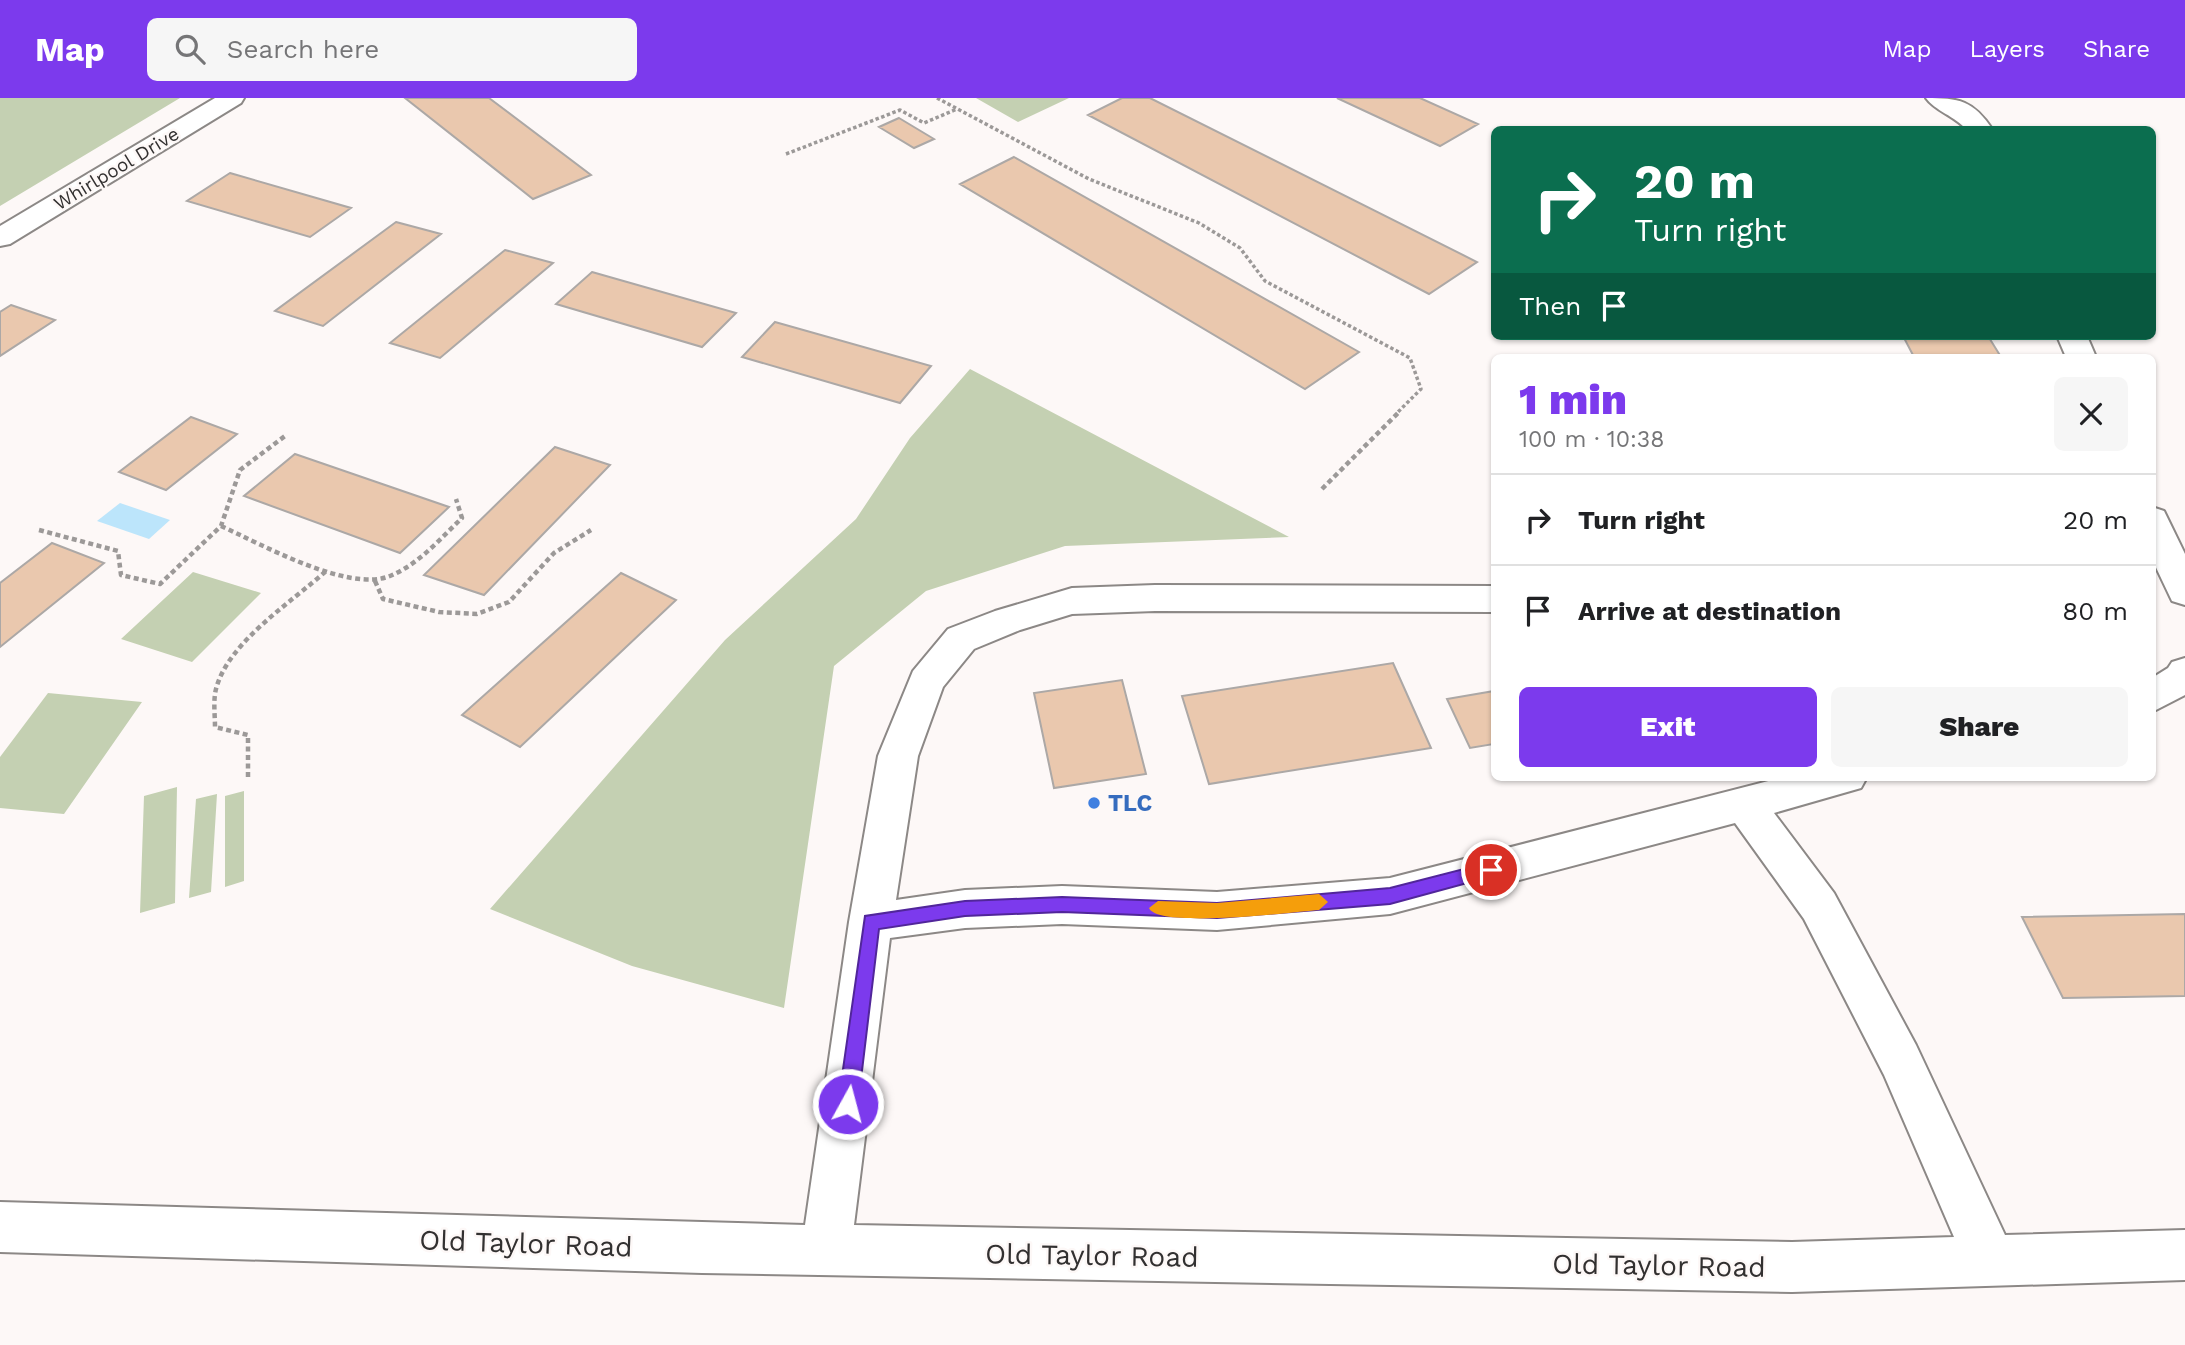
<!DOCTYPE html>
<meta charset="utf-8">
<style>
body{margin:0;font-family:"Work Sans",sans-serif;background:#f6f6f6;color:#202124;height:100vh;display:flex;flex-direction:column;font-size:26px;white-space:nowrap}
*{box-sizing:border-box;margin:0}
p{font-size:23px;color:#757577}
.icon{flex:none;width:38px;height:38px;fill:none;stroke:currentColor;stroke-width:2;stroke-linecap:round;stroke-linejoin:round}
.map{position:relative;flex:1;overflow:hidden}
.side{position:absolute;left:1491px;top:256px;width:665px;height:427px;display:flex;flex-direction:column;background:#fff;border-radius:10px;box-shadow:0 2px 5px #0004}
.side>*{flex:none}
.banner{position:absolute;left:1491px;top:28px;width:665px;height:214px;border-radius:10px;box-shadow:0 2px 5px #0004;background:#0b6e4f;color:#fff;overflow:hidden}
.pin{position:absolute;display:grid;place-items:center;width:60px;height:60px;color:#fff;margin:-30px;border:4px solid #fff;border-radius:50%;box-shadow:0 2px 7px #0007}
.me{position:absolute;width:77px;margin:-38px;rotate:7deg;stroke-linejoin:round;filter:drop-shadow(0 0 5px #0008)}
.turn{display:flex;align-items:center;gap:24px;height:147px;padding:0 28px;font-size:32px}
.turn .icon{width:91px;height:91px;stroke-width:2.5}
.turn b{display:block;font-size:49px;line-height:60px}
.then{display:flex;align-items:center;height:66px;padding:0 28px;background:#0003;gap:14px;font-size:26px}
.round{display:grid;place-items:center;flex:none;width:74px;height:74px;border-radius:10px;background:#f6f6f6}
.head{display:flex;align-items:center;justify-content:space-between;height:119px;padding:0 28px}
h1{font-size:42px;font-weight:800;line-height:52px;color:#7c3aed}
.cta{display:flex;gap:14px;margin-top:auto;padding:14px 28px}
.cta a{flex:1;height:80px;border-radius:10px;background:#7c3aed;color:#fff;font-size:28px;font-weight:800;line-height:80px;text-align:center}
.cta a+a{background:#f6f6f6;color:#202124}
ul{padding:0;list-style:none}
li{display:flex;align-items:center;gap:21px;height:91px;padding:0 28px;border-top:2px solid #e0e0e0}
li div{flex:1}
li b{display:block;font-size:26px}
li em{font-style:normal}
header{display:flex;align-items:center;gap:42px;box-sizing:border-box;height:98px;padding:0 35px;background:#7c3aed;color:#fff}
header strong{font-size:33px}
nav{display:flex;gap:38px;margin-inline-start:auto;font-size:24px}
.search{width:490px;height:63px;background:#f6f6f6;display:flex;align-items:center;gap:18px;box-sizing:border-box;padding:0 24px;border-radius:10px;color:#757577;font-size:26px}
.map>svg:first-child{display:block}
</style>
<header>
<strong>Map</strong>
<div class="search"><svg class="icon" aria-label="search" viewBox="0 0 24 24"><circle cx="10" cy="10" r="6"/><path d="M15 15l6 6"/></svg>Search here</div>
<nav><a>Map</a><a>Layers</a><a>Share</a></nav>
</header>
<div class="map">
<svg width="2185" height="1247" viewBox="0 0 2185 1247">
<rect width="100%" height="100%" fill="#fdf8f7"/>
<path fill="#c4d0b2" d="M 0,0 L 180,0 L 0,108 Z
M 976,0 L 1069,0 L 1018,24 Z
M 970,271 L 1289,439 L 1065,448 L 926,493 L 834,568 L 784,910 L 632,868 L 490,811 L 725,542 L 856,421 L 910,340 Z
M 193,474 L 261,495 L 192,564 L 121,541 Z
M 48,595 L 142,604 L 64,716 L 0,710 L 0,659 Z
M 177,689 L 175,805 L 140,815 L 144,698 Z
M 244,693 L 244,783 L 225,789 L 225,698 Z
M 217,696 L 211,794 L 189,800 L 196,701 Z"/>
<path fill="#bce5fb" d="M 120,405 L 170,422 L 149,441 L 97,423 Z"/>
<path fill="#eac8ae" stroke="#aca8a6" stroke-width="2" d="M 405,0 L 489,0 L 591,77 L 533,101 Z
M 1122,0 L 1150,0 L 1477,164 L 1429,196 L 1088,17 Z
M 1337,0 L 1420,0 L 1478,26 L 1440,48 Z
M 899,20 L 934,41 L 914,50 L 879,29 Z
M 1014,59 L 1359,254 L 1305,291 L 960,86 Z
M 230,75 L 351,110 L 310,139 L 187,103 Z
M 396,124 L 441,136 L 323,228 L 275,213 Z
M 505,152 L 553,165 L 440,260 L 390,245 Z
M 592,174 L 736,215 L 702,249 L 556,206 Z
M 11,207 L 55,222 L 0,258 L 0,214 Z
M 775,224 L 931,268 L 900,305 L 742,259 Z
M 1903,238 L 1988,238 L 2001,259 L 1914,259 Z
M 191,319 L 237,336 L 166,392 L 119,374 Z
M 555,349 L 610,367 L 484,497 L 424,477 Z
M 295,356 L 449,409 L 400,455 L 244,398 Z
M 52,445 L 104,465 L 0,549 L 0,485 Z
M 621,475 L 676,502 L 520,649 L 462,617 Z
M 1393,565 L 1431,650 L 1209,686 L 1182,598 Z
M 1122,582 L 1146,676 L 1054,690 L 1034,595 Z
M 1494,593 L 1494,646 L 1470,650 L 1447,601 Z
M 2185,816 L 2185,898 L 2063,900 L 2022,819 Z"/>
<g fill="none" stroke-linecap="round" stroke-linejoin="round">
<defs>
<path id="minor" d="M 215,0 L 244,0 L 241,5 L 10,146 L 0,148 L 0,128 Z
M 1926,0 C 1959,0 1973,2 1993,32 L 1967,32 C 1955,18 1935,13 1926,0 Z
M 2057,238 L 2087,238 L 2096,259 L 2066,259 Z
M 2152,409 L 2164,413 L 2185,456 L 2185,507 L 2172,503 L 2152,461 Z
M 1155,487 L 1494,488 L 1494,514 L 1155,513 L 1072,516 L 1020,532 L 974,551 L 943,589 L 918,658 L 896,802 L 965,792 L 1062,788 L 1217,794 L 1390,780 L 1784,679 L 1867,679 L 1861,690 L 1774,715 L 1834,795 L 1916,947 L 2005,1137 L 2185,1132 L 2185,1182 L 1792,1194 L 702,1175 L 0,1154 L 0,1104 L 805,1127 L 849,824 L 878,658 L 913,573 L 948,531 L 995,513 L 1072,490 ZM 1735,725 L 1804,821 L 1884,977 L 1954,1139 L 1792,1144 L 854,1127 L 890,840 L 965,830 L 1062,826 L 1217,832 L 1390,816 Z
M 2185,560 L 2185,597 L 2152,614 L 2152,580 L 2168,570 L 2172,564 Z"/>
</defs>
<use href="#minor" stroke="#8c8886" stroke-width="4"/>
<path stroke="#9c9998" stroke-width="3.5" stroke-dasharray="3.5 2.5" stroke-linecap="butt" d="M 937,0 L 1089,81 L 1199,125 L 1240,150 L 1265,183 L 1410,260 L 1421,291 L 1397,315
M 786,56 L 900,12 L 924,25 L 957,11"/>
<path stroke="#9c9998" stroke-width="4.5" stroke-dasharray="5 3.5" stroke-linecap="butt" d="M 1322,391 L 1399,314
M 221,428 C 261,446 348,495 390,478 C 419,466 440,441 462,420 L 456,401
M 39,432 L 118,453 L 121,477 L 160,486 L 221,428 L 240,372 L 285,338
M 375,483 L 383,501 L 439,514 L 477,516 L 509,504 L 554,455 L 591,432
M 248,679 L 248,637 L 215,629 C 215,617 213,603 216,591 C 228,544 292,504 326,473"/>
<use href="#minor" fill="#fff" fill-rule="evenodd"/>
</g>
<path fill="#7c3aed" stroke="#51269a" stroke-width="2" d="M 1491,764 L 1499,772 L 1497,777 L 1390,806 L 1217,820 L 1062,814 L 965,818 L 879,831 L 858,1006 L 855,1013 L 848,1015 L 841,1013 L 838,1006 L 865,818 L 965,803 L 1062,799 L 1217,805 L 1390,790 Z"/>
<path fill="#f59e0b" d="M 1319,796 L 1328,804 L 1319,812 C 1293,814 1158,831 1149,810 L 1158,803 L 1217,805 Z"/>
<circle fill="#3f7fe0" stroke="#fdf8f7" stroke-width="2.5" cx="1094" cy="705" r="7"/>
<g text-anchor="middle" stroke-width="5" stroke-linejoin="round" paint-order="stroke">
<g font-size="19" fill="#323030" stroke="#fdf8f7">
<text transform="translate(116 70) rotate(-31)" y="7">Whirlpool Drive</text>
</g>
<g font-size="23" font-weight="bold" fill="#366cbe" stroke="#fdf8f7" text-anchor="start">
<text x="1108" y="713">TLC</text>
</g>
<g font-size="28" fill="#323030" stroke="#fdf8f7">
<text transform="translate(526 1145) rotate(2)" y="10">Old Taylor Road</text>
<text transform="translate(1092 1157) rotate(1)" y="10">Old Taylor Road</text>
<text transform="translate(1659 1167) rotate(1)" y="10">Old Taylor Road</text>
</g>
</g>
</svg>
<div class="pin" style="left:1491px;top:772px;background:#d93025"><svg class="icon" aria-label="arrive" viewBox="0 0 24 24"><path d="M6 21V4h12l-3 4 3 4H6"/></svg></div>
<svg class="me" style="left:848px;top:1006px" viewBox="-20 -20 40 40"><circle r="17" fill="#7c3aed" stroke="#fff" stroke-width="3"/><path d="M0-11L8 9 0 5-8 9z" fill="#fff"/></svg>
<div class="banner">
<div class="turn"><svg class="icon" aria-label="right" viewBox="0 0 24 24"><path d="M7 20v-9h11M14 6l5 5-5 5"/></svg><div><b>20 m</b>Turn right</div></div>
<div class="then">Then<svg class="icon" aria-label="arrive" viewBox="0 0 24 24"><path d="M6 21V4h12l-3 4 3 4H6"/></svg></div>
</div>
<section class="side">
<div class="head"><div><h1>1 min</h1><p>100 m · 10:38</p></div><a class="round"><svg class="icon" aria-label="close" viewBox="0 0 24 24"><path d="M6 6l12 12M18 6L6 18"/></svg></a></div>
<ul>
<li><svg class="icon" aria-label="right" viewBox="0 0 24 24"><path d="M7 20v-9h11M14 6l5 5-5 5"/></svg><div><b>Turn right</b></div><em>20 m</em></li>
<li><svg class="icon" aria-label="arrive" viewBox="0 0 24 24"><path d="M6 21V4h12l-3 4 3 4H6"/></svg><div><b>Arrive at destination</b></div><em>80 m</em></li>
</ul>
<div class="cta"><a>Exit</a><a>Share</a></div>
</section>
</div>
